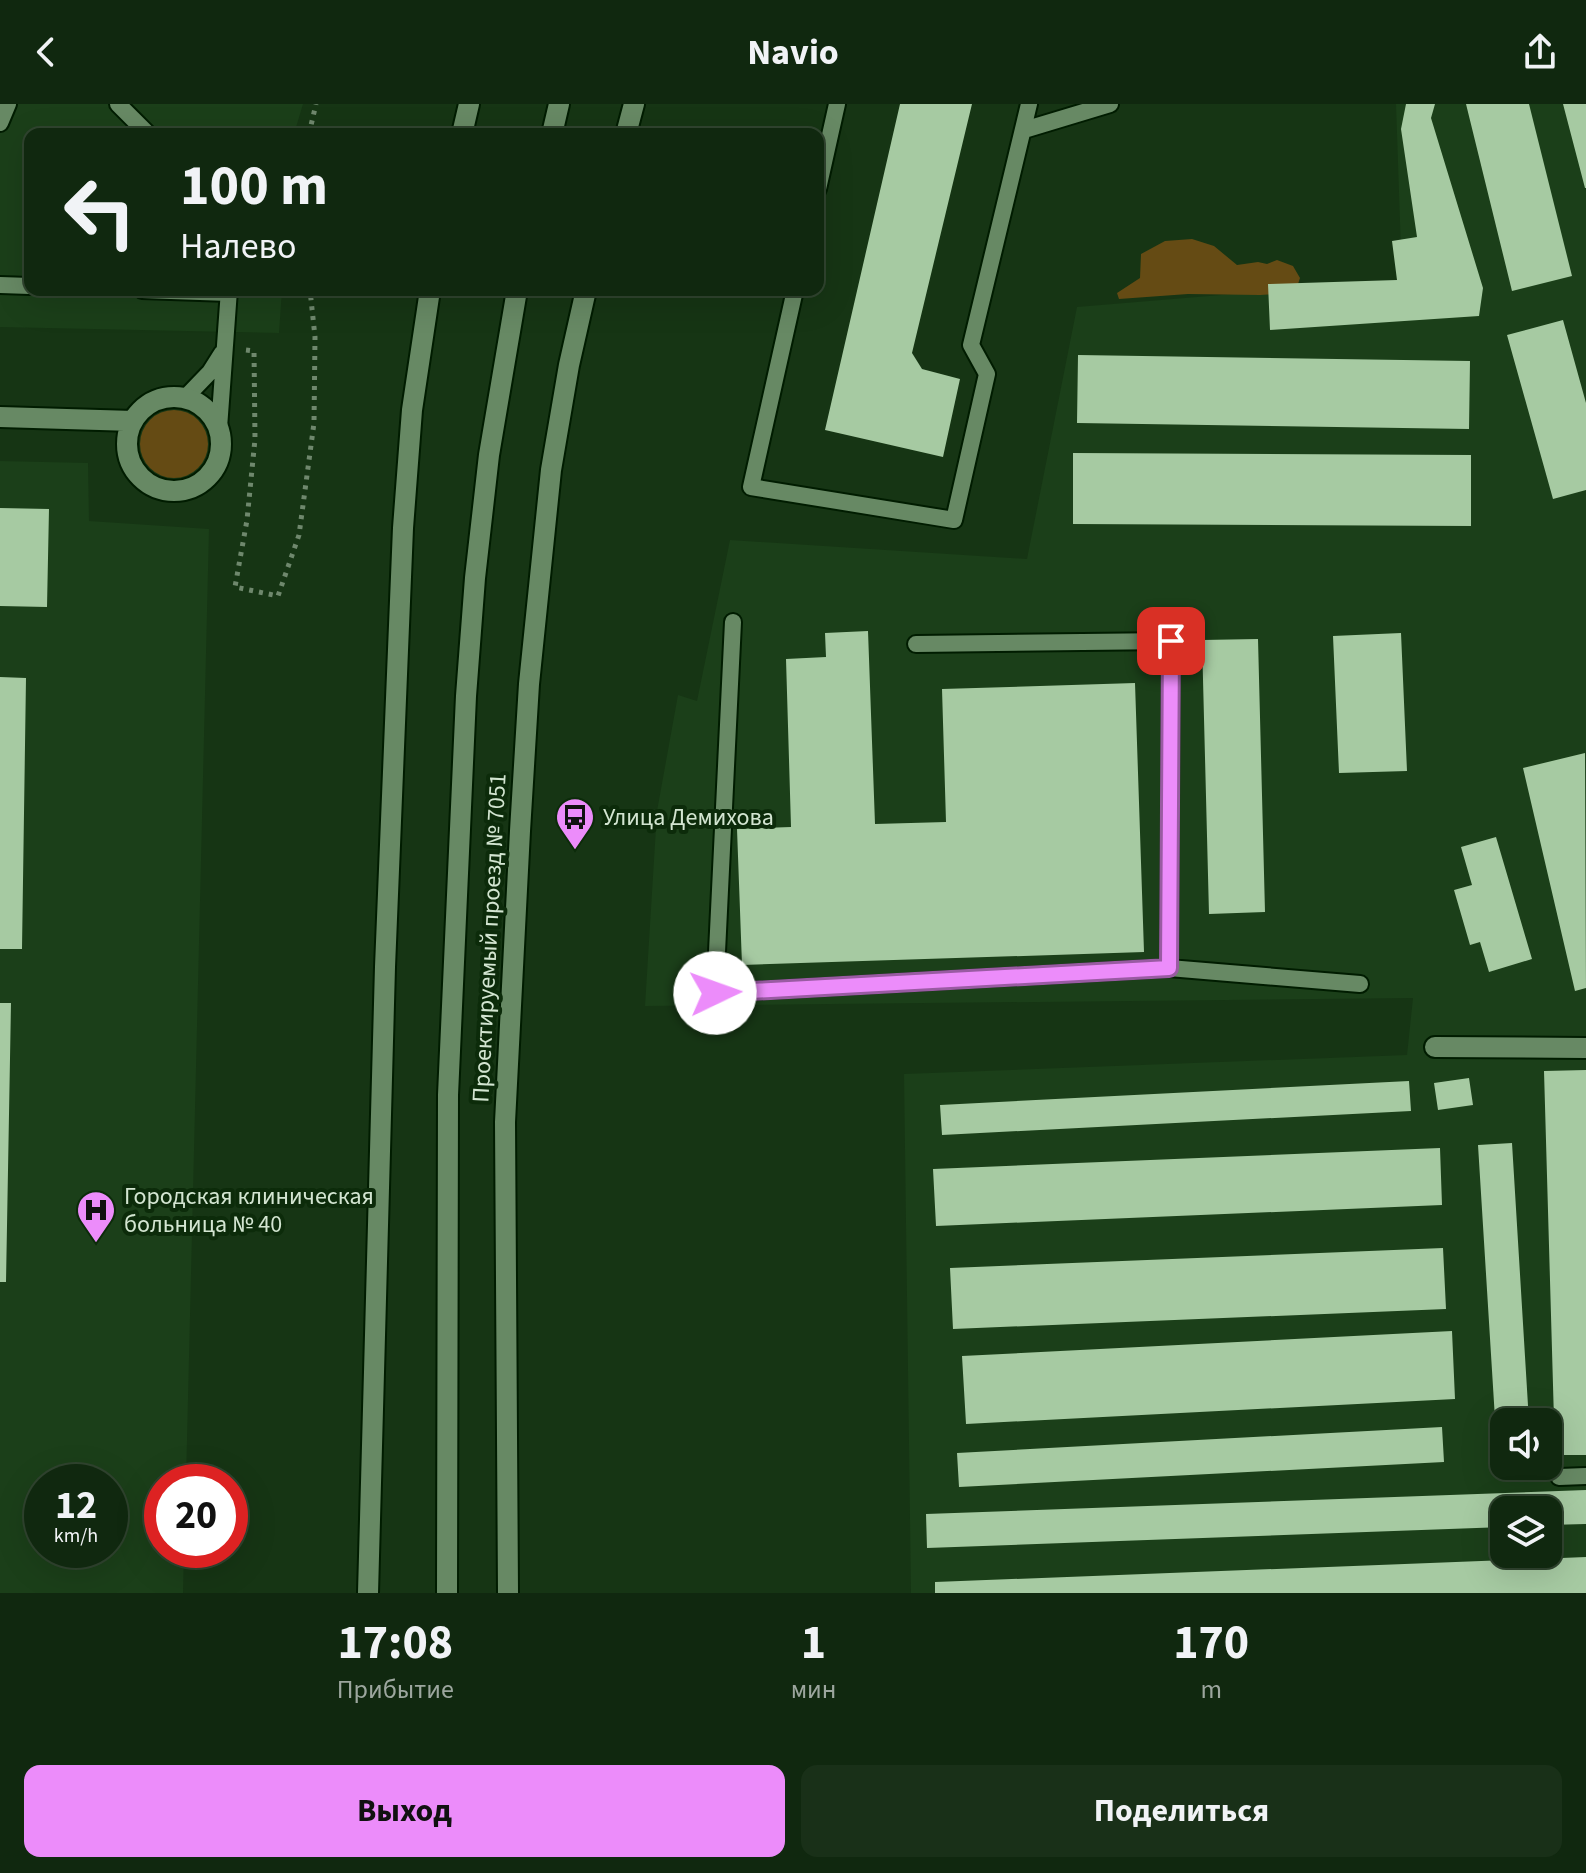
<!DOCTYPE html>
<html lang="ru">
<meta charset="utf-8">
<style>
body{margin:0;font-family:"Source Sans 3",sans-serif;background:#193018;color:#f1f3f6;height:100vh;display:flex;flex-direction:column;font-size:30px;white-space:nowrap}
*{box-sizing:border-box;margin:0}
p{font-size:26px;color:#9ca69e}
.icon{flex:none;width:44px;height:44px;fill:none;stroke:currentColor;stroke-width:2;stroke-linecap:round;stroke-linejoin:round}
.map{position:relative;height:1489px;overflow:hidden}
.sheet{display:flex;flex-direction:column;background:#10280f;flex:1}
.sheet>*{flex:none}
.top-card{position:absolute;left:24px;top:24px;width:800px;height:168px;border-radius:16px;box-shadow:0 8px 32px #0002,0 0 0 2px #30442f;background:#10280f;color:#f1f3f6;overflow:hidden}
.tools{position:absolute;left:1490px;top:1304px;display:grid;gap:16px}
.tools a{display:grid;place-items:center;width:72px;height:72px;border-radius:16px;background:#10280f;box-shadow:0 8px 32px #0002,0 0 0 2px #30442f;font-size:40px}
.speed{position:absolute;left:24px;top:1360px;display:flex;gap:16px;font-size:40px;font-weight:700;text-align:center}
.speed>*{display:grid;place-content:center;width:104px;height:104px;border-radius:50%;background:#10280f;box-shadow:0 8px 32px #0002,0 0 0 2px #30442f;line-height:1}
.speed small{font-size:20px;font-weight:400}
.speed .limit{border:12px solid #d22;background:#fff;color:#111}
.pin{position:absolute;display:grid;place-items:center;width:68px;height:68px;color:#fff;margin:-34px;border-radius:16px;box-shadow:0 4px 12px #0006}
.me{position:absolute;width:88px;margin:-44px;rotate:87deg;stroke-linejoin:round;filter:drop-shadow(0 0 6px #0008)}
.turn{display:flex;align-items:center;gap:28px;height:168px;padding:0 24px;font-size:36px}
.turn .icon{width:104px;height:104px;stroke-width:2.5}
.turn b{display:block;font-size:56px;line-height:68px}
.eta{display:flex;justify-content:space-evenly;align-items:center;height:136px;text-align:center}
.eta b{font-size:48px;font-weight:700;line-height:56px}
.action{display:flex;gap:16px;margin-top:auto;padding:16px 24px}
.action a{flex:1;height:92px;border-radius:16px;background:#ec8cfa;color:#111;font-size:32px;font-weight:700;line-height:92px;text-align:center}
.action a+a{background:#193018;color:#f1f3f6}
header{display:flex;justify-content:space-between;align-items:center;height:104px;padding:0 24px;background:#10280f;font-size:36px;font-weight:700}
.map>svg:first-child{display:block}
</style>
<header><svg class="icon" aria-label="back" viewBox="0 0 24 24"><path d="M15 5l-7 7 7 7"/></svg>Navio<svg class="icon" aria-label="share" viewBox="0 0 24 24"><path d="M12 15V3M7 8l5-5 5 5M5 13v7h14v-7"/></svg></header>
<div class="map">
<svg width="1586" height="1489" viewBox="0 0 1586 1489">
<rect width="100%" height="100%" fill="#163514"/>
<path fill="#1b3f19" fill-rule="evenodd" d="M 0,0 L 303,0 L 294,30 L 30,30 L 30,186 L 282,186 L 279,229 L 0,223 Z
M 1396,0 L 1586,0 L 1586,1489 L 911,1489 L 904,970 L 1407,951 L 1413,894 L 645,902 L 657,707 L 678,591 L 697,597 L 730,436 L 1027,455 L 1077,203 L 1402,176 ZM 1504,1318 L 1548,1318 L 1548,1362 L 1504,1362 ZM 1504,1406 L 1548,1406 L 1548,1450 L 1504,1450 Z
M 0,357 L 88,359 L 89,417 L 209,425 L 186,1378 L 162,1378 L 162,1446 L 184,1446 L 183,1489 L 0,1489 ZM 42,1378 L 110,1378 L 110,1446 L 42,1446 Z"/>
<path fill="#654b14" d="M 1192,135 L 1214,142 L 1237,161 L 1258,158 L 1267,160 L 1277,156 L 1293,162 L 1300,174 L 1295,189 L 1260,191 L 1188,190 L 1119,195 L 1117,189 L 1140,174 L 1141,150 L 1165,137 Z
M140 340a34 34 0 1 1 68 0a34 34 0 1 1-68 0Z"/>
<path fill="#a6caa2" d="M 900,0 L 972,0 L 912,249 L 922,265 L 960,275 L 943,353 L 825,326 Z
M 1406,0 L 1435,0 L 1431,14 L 1483,184 L 1479,212 L 1270,226 L 1268,180 L 1397,176 L 1392,137 L 1417,133 L 1401,25 Z
M 1466,0 L 1529,0 L 1572,172 L 1512,187 Z
M 1563,0 L 1586,0 L 1586,84 L 1585,84 Z
M 1563,216 L 1586,299 L 1586,386 L 1553,395 L 1507,231 Z
M 1078,251 L 1470,257 L 1469,325 L 1077,319 Z
M 1073,349 L 1471,351 L 1471,422 L 1073,420 Z
M 0,404 L 49,405 L 47,503 L 0,502 Z
M 868,527 L 875,720 L 946,718 L 942,585 L 1135,579 L 1144,848 L 742,861 L 737,725 L 791,723 L 786,555 L 826,553 L 825,529 Z
M 1401,529 L 1407,667 L 1339,669 L 1333,532 Z
M 1258,535 L 1265,808 L 1209,810 L 1202,536 Z
M 0,573 L 26,574 L 22,845 L 0,845 Z
M 1585,649 L 1586,884 L 1575,887 L 1523,664 Z
M 1496,733 L 1532,855 L 1489,868 L 1480,838 L 1470,841 L 1454,786 L 1472,781 L 1461,743 Z
M 0,899 L 11,899 L 6,1178 L 0,1178 Z
M 1586,966 L 1586,1351 L 1555,1351 L 1544,967 Z
M 1469,974 L 1473,1001 L 1438,1006 L 1434,979 Z
M 1409,977 L 1411,1007 L 942,1031 L 940,1001 Z
M 1512,1039 L 1529,1318 L 1504,1318 L 1504,1347 L 1497,1347 L 1478,1041 Z
M 1440,1044 L 1442,1101 L 936,1122 L 933,1065 Z
M 1443,1144 L 1446,1205 L 953,1225 L 950,1164 Z
M 1452,1227 L 1455,1295 L 966,1320 L 962,1252 Z
M 1442,1323 L 1444,1358 L 959,1383 L 957,1349 Z
M 1586,1386 L 1586,1420 L 1548,1421 L 1548,1406 L 1504,1406 L 1504,1423 L 927,1444 L 926,1410 Z
M 1586,1453 L 1586,1489 L 935,1489 L 935,1478 Z"/>
<g fill="none" stroke-linecap="round" stroke-linejoin="round">
<defs>
<path id="service" d="M 118,0 L 148,30
M 0,19 L 8,0
M 1024,26 L 1110,0
M 818,85 L 837,0
M 0,181 L 30,182
M 142,186 L 229,189
M 795,186 L 751,383 L 954,416 L 987,270 L 971,241 L 1029,0
M 185,294 L 210,268 L 222,249
M 219,324 L 229,186
M 733,518 L 715,889 L 1169,864 L 1360,880
M 916,540 L 1171,537 L 1169,864
M 1559,1373 L 1586,1372"/>
<path id="minor" d="M127 340a47 47 0 1 1 94 0a47 47 0 1 1-94 0Z
M 0,313 L 133,317
M 1435,943 L 1586,944"/>
<path id="secondary" d="M 462,30 L 469,0
M 552,30 L 559,0
M 626,30 L 634,0
M 368,1489 L 385,863 L 403,424 L 412,306 L 430,186
M 447,1489 L 448,991 L 466,592 L 475,474 L 489,351 L 517,186
M 508,1489 L 505,1018 L 520,727 L 529,580 L 551,366 L 569,261 L 586,186"/>
</defs>
<use href="#service" stroke="#001c00" stroke-width="20"/>
<use href="#minor" stroke="#001c00" stroke-width="24"/>
<use href="#secondary" stroke="#001c00" stroke-width="24"/>
<path stroke="#6f886d" stroke-width="5" stroke-dasharray="4 6" stroke-linecap="butt" d="M 309,30 L 316,0
M 246,246 L 254,247 L 255,335 L 247,416 L 235,483 L 278,492 L 299,431 L 314,319 L 315,233 L 310,186"/>
<use href="#service" stroke="#678964" stroke-width="16"/>
<use href="#minor" stroke="#678964" stroke-width="20"/>
<use href="#secondary" stroke="#678964" stroke-width="20"/>
</g>
<g fill="none" stroke-linecap="round" stroke-linejoin="round">
<defs>
<path id="route" d="M 715,889 L 1169,864 L 1171,537"/>
</defs>
<use href="#route" stroke="#995ba2" stroke-width="20"/>
<use href="#route" stroke="#ec8cfa" stroke-width="14"/>
</g>
<defs>
<symbol id="bus-pin" viewBox="-11 -11 22 30"><path d="M0 17L-7.5 6A9.5 9.5 0 1 1 7.5 6Z" fill="#ec8cfa" stroke="#0c2b0a"/><path d="M-5-6H5V4H4V6H2V4H-2V6H-4V4H-5ZM-3.5-4V0h7V-4ZM-3.5 1.2v1.5H-2V1.2ZM2 1.2v1.5H3.5V1.2Z" fill="#111"/></symbol>
<symbol id="hospital-pin" viewBox="-11 -11 22 30"><path d="M0 17L-7.5 6A9.5 9.5 0 1 1 7.5 6Z" fill="#ec8cfa" stroke="#0c2b0a"/><path d="M-5-5h3v3.5h4V-5h3V5h-3V1.5h-4V5h-3Z" fill="#111"/></symbol>
</defs>
<g fill-rule="evenodd">
<use href="#bus-pin" x="553" y="691" width="44" height="60"/>
<use href="#hospital-pin" x="74" y="1084" width="44" height="60"/>
</g>
<g text-anchor="middle" stroke-width="8" stroke-linejoin="round" paint-order="stroke">
<g font-size="24" fill="#d3e5d1" stroke="#0c2b0a" text-anchor="start">
<text x="603" y="721">Улица Демихова</text>
<text x="124" y="1100">Городская клиническая<tspan x="124" dy="28">больница № 40</tspan></text>
</g>
<g font-size="24" fill="#d3e5d1" stroke="#0c2b0a">
<text transform="translate(489 834) rotate(-87)" y="8">Проектируемый проезд № 7051</text>
</g>
</g>
</svg>
<div class="tools">
<a><svg class="icon" aria-label="sound" viewBox="0 0 24 24"><path d="M4 9h4l5-4v14l-5-4H4zM17 9q2 3 0 6"/></svg></a>
<a><svg class="icon" aria-label="layers" viewBox="0 0 24 24"><path d="M12 4l9 5-9 5-9-5zM3 14l9 5 9-5"/></svg></a>
</div>
<div class="speed"><div>12<small>km/h</small></div><div class="limit">20</div></div>
<div class="pin" style="left:1171px;top:537px;background:#d93025"><svg class="icon" aria-label="arrive" viewBox="0 0 24 24"><path d="M6 21V4h12l-3 4 3 4H6"/></svg></div>
<svg class="me" style="left:715px;top:889px" viewBox="-20 -20 40 40"><circle r="19" fill="#fff"/><path d="M0-13L10 11 0 6-10 11z" fill="#ec8cfa"/></svg>
<div class="top-card">
<div class="turn"><svg class="icon" aria-label="left" viewBox="0 0 24 24"><path d="M17 20v-9H6M10 6l-5 5 5 5"/></svg><div><b>100 m</b>Налево</div></div>
</div>
</div>
<section class="sheet">
<div class="eta">
<div><b>17:08</b><p>Прибытие</p></div>
<div><b>1</b><p>мин</p></div>
<div><b>170</b><p>m</p></div>
</div>
<div class="action"><a>Выход</a><a>Поделиться</a></div>
</section>
